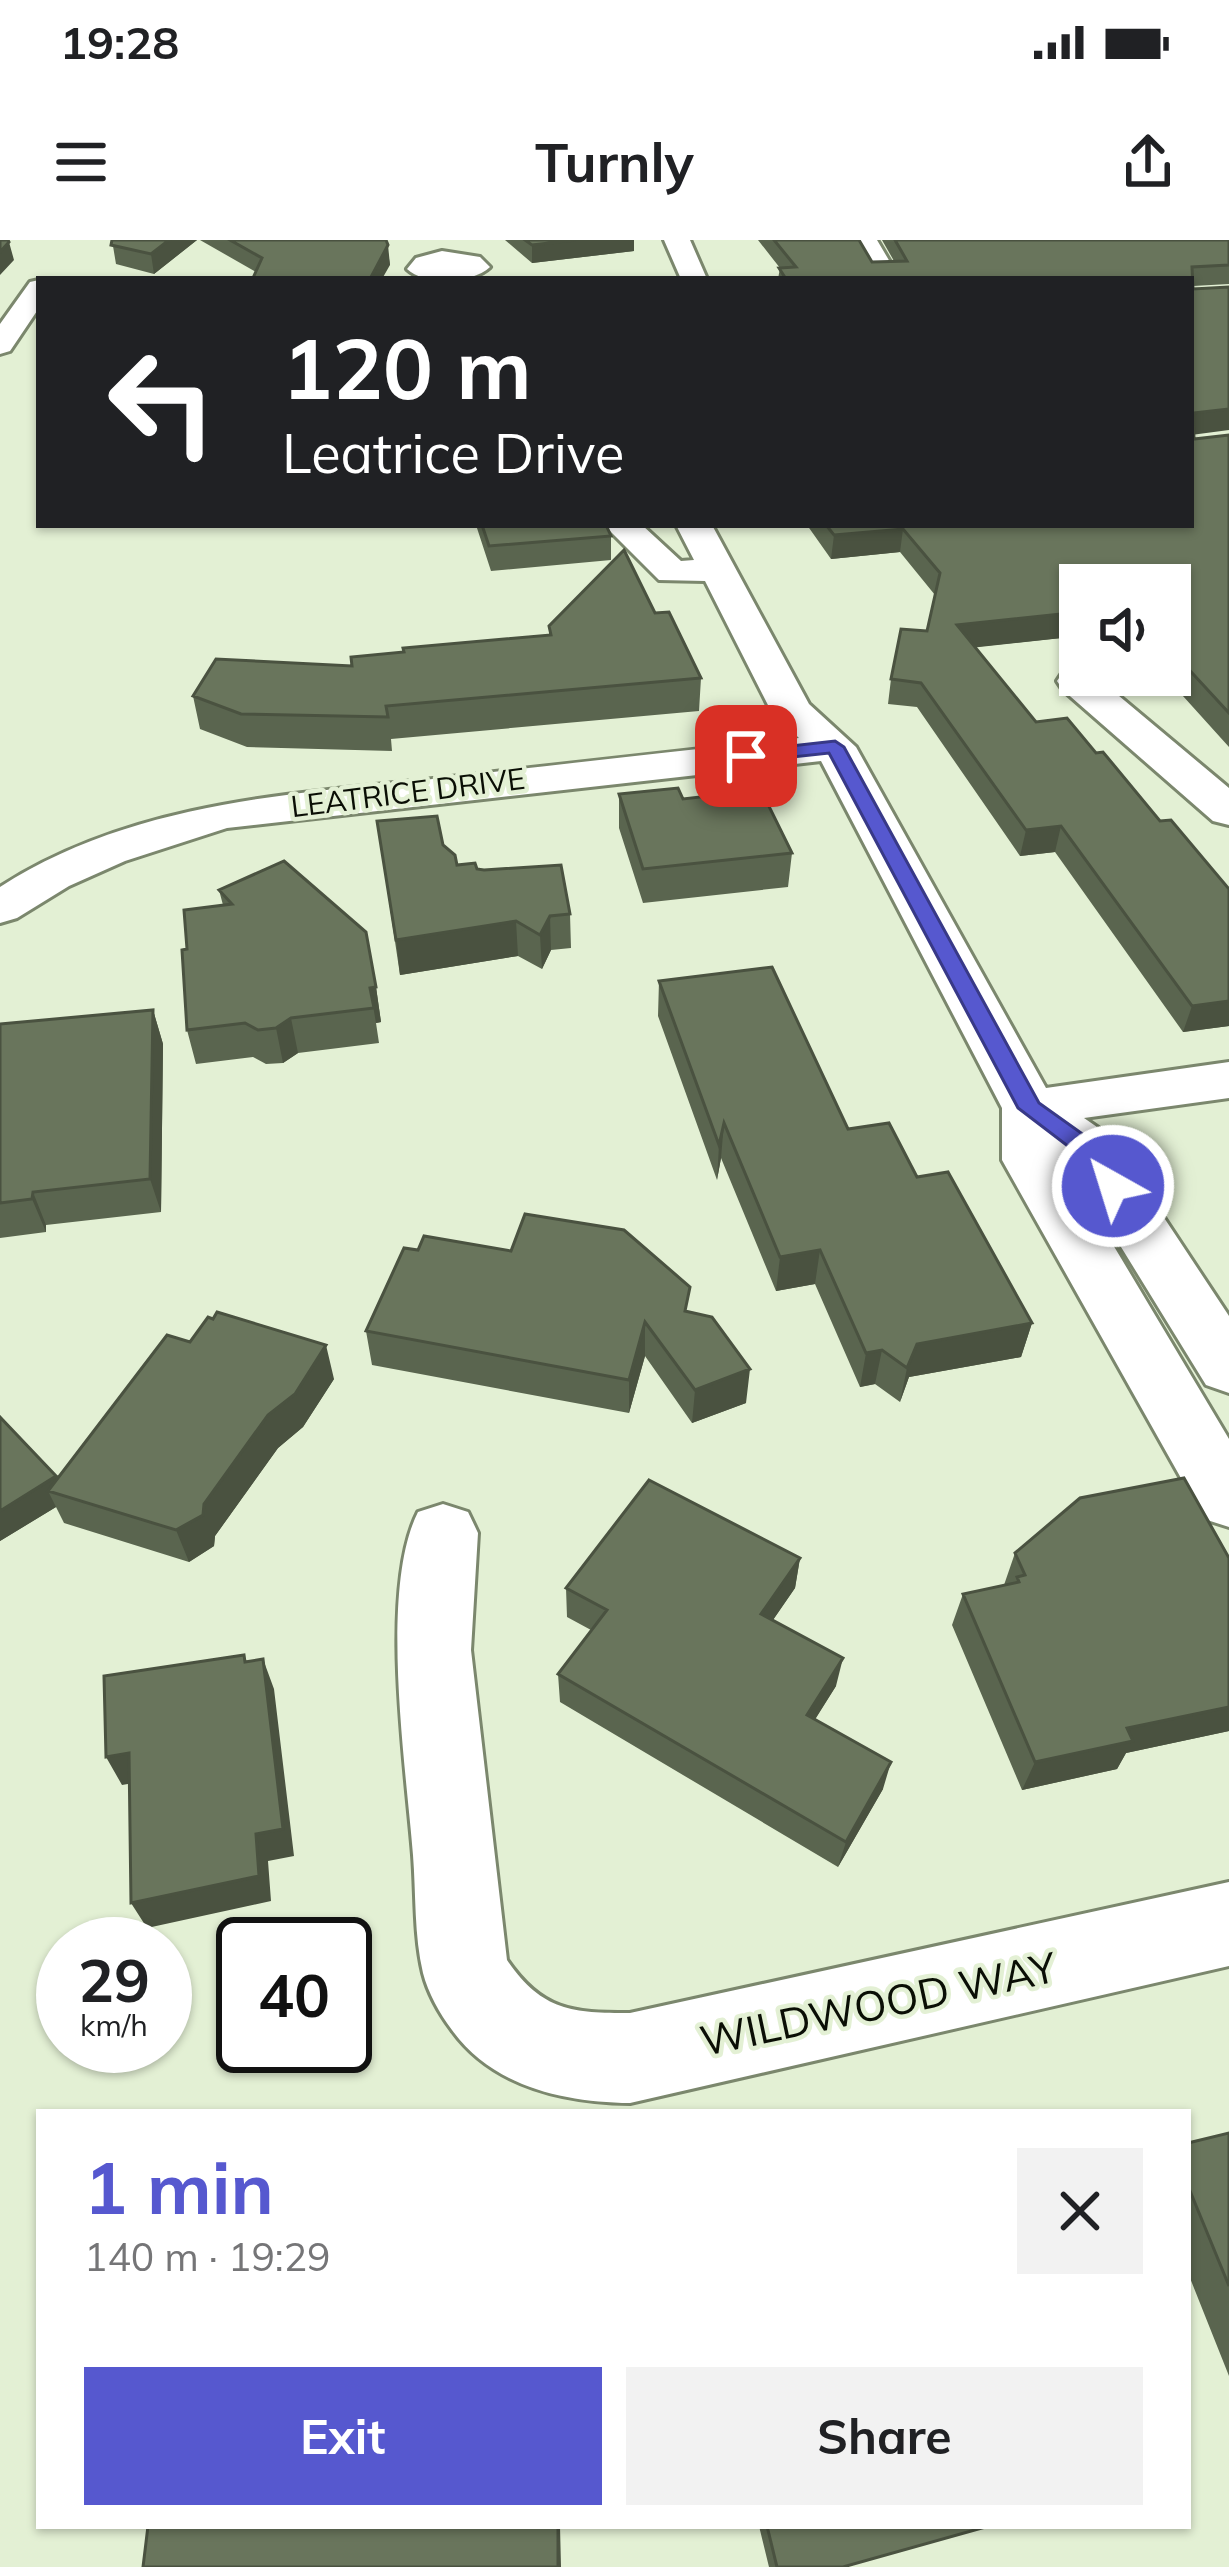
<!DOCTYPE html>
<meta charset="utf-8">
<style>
body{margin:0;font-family:Mulish,sans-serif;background:#f2f2f2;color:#202124;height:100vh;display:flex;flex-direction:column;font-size:45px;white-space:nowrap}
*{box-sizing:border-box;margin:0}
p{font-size:39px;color:#757577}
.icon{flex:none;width:66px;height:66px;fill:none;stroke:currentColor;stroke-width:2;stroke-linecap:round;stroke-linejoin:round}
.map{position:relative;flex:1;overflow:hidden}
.drawer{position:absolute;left:36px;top:1869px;width:1155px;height:420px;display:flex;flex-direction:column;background:#fff;border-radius:0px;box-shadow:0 3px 9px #0004}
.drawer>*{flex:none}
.top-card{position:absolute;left:36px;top:36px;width:1158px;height:252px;border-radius:0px;box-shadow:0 3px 9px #0004;background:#202124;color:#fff;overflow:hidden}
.tools{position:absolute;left:1059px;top:324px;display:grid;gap:24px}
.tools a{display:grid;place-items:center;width:132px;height:132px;border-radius:0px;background:#fff;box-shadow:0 3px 9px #0004;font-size:60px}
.speed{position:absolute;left:36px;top:1677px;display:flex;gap:24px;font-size:60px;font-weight:700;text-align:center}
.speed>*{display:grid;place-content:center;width:156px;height:156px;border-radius:50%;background:#fff;box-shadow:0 3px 9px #0004;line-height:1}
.speed small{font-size:30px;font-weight:400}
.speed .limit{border:6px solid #111;border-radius:18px;background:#fff;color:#111}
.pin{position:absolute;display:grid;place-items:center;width:102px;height:102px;color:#fff;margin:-51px;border-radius:24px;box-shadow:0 6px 18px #0006}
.me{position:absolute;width:132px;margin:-66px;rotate:321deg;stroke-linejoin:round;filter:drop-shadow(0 0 9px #0008)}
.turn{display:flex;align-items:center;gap:42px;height:252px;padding:0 48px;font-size:54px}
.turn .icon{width:156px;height:156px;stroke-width:2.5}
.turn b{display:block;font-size:84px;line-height:102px}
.round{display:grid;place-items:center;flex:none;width:126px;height:126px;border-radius:0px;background:#f2f2f2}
.headline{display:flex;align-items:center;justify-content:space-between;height:204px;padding:0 48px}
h1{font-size:72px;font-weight:700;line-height:90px;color:#5658cf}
.button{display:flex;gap:24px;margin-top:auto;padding:24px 48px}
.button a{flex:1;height:138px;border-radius:0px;background:#5658cf;color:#fff;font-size:48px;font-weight:700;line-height:138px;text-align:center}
.button a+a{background:#f2f2f2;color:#202124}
.status{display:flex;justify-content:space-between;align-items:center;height:84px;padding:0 60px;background:#fff;direction:ltr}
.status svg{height:33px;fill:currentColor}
header{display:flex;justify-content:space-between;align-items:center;height:156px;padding:0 48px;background:#fff;font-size:54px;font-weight:700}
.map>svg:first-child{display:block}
</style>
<div class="status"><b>19:28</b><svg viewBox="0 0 49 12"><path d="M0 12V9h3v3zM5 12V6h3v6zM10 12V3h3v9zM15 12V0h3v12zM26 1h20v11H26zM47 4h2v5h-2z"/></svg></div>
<header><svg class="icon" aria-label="menu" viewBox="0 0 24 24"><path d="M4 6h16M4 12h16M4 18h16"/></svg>Turnly<svg class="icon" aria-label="share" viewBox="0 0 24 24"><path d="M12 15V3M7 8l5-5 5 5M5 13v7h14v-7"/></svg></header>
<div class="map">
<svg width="1229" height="2327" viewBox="0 0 1229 2327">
<rect width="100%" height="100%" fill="#e3f0d4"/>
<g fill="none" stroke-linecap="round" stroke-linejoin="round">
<defs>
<path id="minor" d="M 664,0 L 690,0 L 707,39 L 681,39 Z
M 851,0 L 877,0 L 900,39 L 874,39 Z
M 442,11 L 480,17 L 490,27 C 472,44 425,46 407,29 L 416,18 Z
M 39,40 L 39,68 L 10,111 L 0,114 L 0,84 L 30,42 Z
M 604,285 L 642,285 L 681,321 L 694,320 L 676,285 L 712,285 L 809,464 L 856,507 L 1046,848 L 1229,822 L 1229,858 L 1084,878 L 1110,896 L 1229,1076 L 1229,1153 L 1206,1145 L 1070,924 L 1060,916 L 1229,1199 L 1229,1287 L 1204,1279 L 1002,920 L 1002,868 L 821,521 L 227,588 L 125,621 L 69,646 L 17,678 L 0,683 L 0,647 C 132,562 291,554 442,538 C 561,524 680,511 799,498 L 771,471 L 705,341 L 659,340 Z
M 1077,429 L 1080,435 L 1094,435 L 1229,548 L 1229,585 L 1213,581 L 1063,450 L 1057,441 L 1063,432 Z
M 443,1264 L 468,1272 L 478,1293 L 471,1410 L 507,1720 C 542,1771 572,1773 630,1773 L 1229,1642 L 1229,1726 L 630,1863 C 564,1862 493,1847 452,1790 C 440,1774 428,1753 423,1733 C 414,1696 416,1653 413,1615 C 406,1526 379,1350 418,1272 Z"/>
</defs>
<use href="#minor" stroke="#7b876d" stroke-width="6"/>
<use href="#minor" fill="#fff" fill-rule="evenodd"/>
</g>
<path fill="#5a654f" d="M 112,0 L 197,0 L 154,34 L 116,24 Z
M 200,0 L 386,0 L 390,25 L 256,32 Z
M 505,0 L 634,0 L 634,11 L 532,23 Z
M 758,0 L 859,0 L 872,22 L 894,21 L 882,0 L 1229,0 L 1229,44 L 1193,46 L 1194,199 L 1229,195 L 1229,507 L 1164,435 L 1170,435 L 1170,345 L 1080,345 L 1080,396 L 974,407 L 1036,482 L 1096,513 L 1160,581 L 1229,649 L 1229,786 L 1183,792 L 1055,612 L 1020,616 L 917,467 L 888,464 L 891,439 L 927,391 L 935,355 L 900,312 L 831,319 L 807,285 L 1191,285 L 1191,39 L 778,39 L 780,28 Z
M 476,285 L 606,285 L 611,296 L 611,320 L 491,331 Z
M 655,373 L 701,438 L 699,471 L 391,499 L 392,511 L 247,507 L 200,489 L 193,456 L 352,426 L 404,412 L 549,395 L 549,386 Z
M 619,554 L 683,559 L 792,613 L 788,647 L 643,663 L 619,588 Z
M 377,581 L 443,605 L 457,625 L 477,629 L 570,674 L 571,708 L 551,710 L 542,729 L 518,716 L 400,735 Z
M 219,650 L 376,747 L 381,782 L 376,783 L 379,803 L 298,813 L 283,823 L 266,824 L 253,817 L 196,824 L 187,790 L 187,709 L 223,665 Z
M 659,741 L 848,889 L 917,937 L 1032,1083 L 1021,1117 L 909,1137 L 900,1162 L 875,1144 L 860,1147 L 815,1044 L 776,1051 L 721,918 L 717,940 L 658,776 Z
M 153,770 L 163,804 L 161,972 L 46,985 L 46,992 L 0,998 L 0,784 Z
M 418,1010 L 689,1072 L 746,1163 L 692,1183 L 645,1116 L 629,1173 L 372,1125 L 366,1091 Z
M 190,1102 L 334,1139 L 303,1187 L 278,1208 L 215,1296 L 214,1306 L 189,1322 L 64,1283 L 56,1267 L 0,1301 L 0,1177 L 57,1239 Z
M 1015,1313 L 1229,1318 L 1229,1491 L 1126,1513 L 1117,1529 L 1022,1550 L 952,1385 L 963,1354 L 1004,1345 Z
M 800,1318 L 795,1348 L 773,1380 L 836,1446 L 815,1479 L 883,1549 L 838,1627 L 560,1462 L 558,1434 L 591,1390 L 567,1377 L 566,1348 Z
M 1229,1893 L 1229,2136 L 1188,2033 L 1188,1903 Z
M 759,2286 L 989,2286 L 843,2327 L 769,2327 Z"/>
<path fill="#4a5240" d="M 169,0 L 197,0 L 154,34 L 151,14 Z
M 575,0 L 634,0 L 634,11 L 532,23 L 532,5 Z
M 9,2 L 14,20 L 0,35 L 0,12 Z
M 388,5 L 390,25 L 382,39 L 370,39 Z
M 1229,169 L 1229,190 L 1191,195 L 1193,173 Z
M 903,289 L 900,312 L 831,319 L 834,295 Z
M 1080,372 L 1080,396 L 952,410 L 957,385 Z
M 1061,586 L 1055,612 L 1020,616 L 1026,590 Z
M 550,676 L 551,710 L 542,729 L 540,695 Z
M 516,681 L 518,716 L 400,735 L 396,700 Z
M 376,747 L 381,782 L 376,783 L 370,748 Z
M 1229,761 L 1229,786 L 1183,792 L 1192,766 Z
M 153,770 L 163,804 L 161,972 L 150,939 Z
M 291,778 L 298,813 L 283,823 L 276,788 Z
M 724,883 L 721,918 L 717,940 L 719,905 Z
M 33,952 L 46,985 L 46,992 L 32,959 Z
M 820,1010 L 815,1044 L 776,1051 L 780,1017 Z
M 645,1082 L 645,1116 L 629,1173 L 629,1140 Z
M 1032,1083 L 1021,1117 L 909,1137 L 900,1162 L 907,1128 L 917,1104 Z
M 326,1105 L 334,1139 L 303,1187 L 278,1208 L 215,1296 L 214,1306 L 189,1322 L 176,1290 L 204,1264 L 268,1175 Z
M 882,1110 L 875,1144 L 860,1147 L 866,1113 Z
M 750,1129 L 746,1163 L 692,1183 L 695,1150 Z
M 56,1236 L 66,1256 L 48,1251 L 56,1267 L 0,1301 L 0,1271 Z
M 800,1318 L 795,1348 L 757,1403 L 761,1374 Z
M 843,1418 L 836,1446 L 801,1502 L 807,1475 Z
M 263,1419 L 274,1449 L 294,1616 L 268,1621 L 271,1661 L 147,1688 L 131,1663 L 256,1594 Z
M 1229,1467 L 1229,1491 L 1126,1513 L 1117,1529 L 1022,1550 L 1035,1522 L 1127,1488 Z
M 129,1513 L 145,1541 L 122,1545 L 106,1517 Z
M 891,1522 L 883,1549 L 838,1627 L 846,1602 Z
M 558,2286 L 560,2286 L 561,2327 L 558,2327 Z"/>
<path fill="#69755c" stroke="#4a5240" stroke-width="3" d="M 0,0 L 8,0 L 9,2 L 0,12 Z
M 112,0 L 169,0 L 151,14 L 111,5 Z
M 230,0 L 386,0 L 388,5 L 370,39 L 256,39 L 253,38 L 262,18 Z
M 525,0 L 575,0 L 532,5 Z
M 774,0 L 859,0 L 872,22 L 907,21 L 895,0 L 1229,0 L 1229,25 L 1192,27 L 1193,49 L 1229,47 L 1229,169 L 1193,173 L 1194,199 L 1229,195 L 1229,473 L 1170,409 L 1170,345 L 1080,345 L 1080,372 L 957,385 L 1036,482 L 1067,478 L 1096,513 L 1103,512 L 1160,581 L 1171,580 L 1229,649 L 1229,761 L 1192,766 L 1061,586 L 1026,590 L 921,443 L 891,439 L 901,389 L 927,391 L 940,333 L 903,289 L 834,295 L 826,285 L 1191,285 L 1191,39 L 786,39 L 779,28 L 796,27 Z
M 482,285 L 606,285 L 611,296 L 489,306 Z
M 624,310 L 655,373 L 669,372 L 701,438 L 386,466 L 388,477 L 241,474 L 193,456 L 216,419 L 352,426 L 351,417 L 404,412 L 403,408 L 551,395 L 549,386 Z
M 678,548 L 683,559 L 761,550 L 792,613 L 643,629 L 619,554 Z
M 437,576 L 443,605 L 455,615 L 457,625 L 475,623 L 477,629 L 484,630 L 561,625 L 570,674 L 550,676 L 540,695 L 516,681 L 396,700 L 377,581 Z
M 284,621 L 366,692 L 376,747 L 370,748 L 374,768 L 291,778 L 276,788 L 258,790 L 245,783 L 187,790 L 182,710 L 187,709 L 184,670 L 232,664 L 219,650 Z
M 772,727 L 848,889 L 889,883 L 917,937 L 948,932 L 1032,1083 L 917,1104 L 907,1128 L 882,1110 L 866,1113 L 820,1010 L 780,1017 L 724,883 L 719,905 L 659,741 Z
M 153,770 L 150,939 L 33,952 L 32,959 L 0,963 L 0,784 Z
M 525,974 L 624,990 L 690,1047 L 685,1071 L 712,1077 L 750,1129 L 695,1150 L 645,1082 L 629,1140 L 366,1091 L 404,1008 L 418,1010 L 424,996 L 511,1011 Z
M 217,1072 L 326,1105 L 295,1154 L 268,1175 L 204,1264 L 203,1275 L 176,1290 L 48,1251 L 167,1095 L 190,1102 L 208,1077 L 213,1079 Z
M 0,1177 L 56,1236 L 0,1271 Z
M 1184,1238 L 1229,1318 L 1229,1467 L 1127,1488 L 1133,1501 L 1035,1522 L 963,1354 L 1019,1342 L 1017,1337 L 1025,1335 L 1015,1313 L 1080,1258 Z
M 649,1240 L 800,1318 L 761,1374 L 843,1418 L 807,1475 L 891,1522 L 846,1602 L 558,1434 L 607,1370 L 566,1348 Z
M 244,1415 L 245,1422 L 263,1419 L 283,1589 L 256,1594 L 259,1636 L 131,1663 L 129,1513 L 106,1517 L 104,1436 Z
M 1229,1893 L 1229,2046 L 1188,1946 L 1188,1903 Z
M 148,2286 L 558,2286 L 558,2327 L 143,2327 Z
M 767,2286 L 989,2286 L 843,2327 L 777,2327 Z"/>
<path fill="#5658cf" stroke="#383987" stroke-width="3" d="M 835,501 L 844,507 L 1039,863 L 1098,905 L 1125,946 L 1121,952 L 1104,952 L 1081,916 L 1018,868 L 829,513 L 746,522 L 737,516 L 746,511 Z"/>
<g text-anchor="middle" stroke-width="9" stroke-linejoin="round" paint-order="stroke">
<g font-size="30" fill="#0a0e05" stroke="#e3f0d4">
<text transform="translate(408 553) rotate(-7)" y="10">LEATRICE DRIVE</text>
</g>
<g font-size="42" fill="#0a0e05" stroke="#e3f0d4">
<text transform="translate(878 1764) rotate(-12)" y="15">WILDWOOD WAY</text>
</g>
</g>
</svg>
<div class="tools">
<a><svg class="icon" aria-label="sound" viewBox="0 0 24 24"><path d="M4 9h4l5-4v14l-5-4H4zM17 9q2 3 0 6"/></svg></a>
</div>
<div class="speed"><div>29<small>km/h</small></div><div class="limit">40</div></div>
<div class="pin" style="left:746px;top:516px;background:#d93025"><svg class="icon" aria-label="arrive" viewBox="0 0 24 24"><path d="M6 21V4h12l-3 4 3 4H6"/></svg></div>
<svg class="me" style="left:1113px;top:946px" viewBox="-20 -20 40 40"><circle r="17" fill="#5658cf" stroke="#fff" stroke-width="3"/><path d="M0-11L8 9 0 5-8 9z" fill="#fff"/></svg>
<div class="top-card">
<div class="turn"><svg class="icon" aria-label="left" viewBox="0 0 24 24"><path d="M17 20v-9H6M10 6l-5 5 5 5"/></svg><div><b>120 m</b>Leatrice Drive</div></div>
</div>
<section class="drawer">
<div class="headline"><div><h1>1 min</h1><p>140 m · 19:29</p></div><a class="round"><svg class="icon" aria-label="close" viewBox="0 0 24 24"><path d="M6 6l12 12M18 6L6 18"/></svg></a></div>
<div class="button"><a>Exit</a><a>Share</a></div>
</section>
</div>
